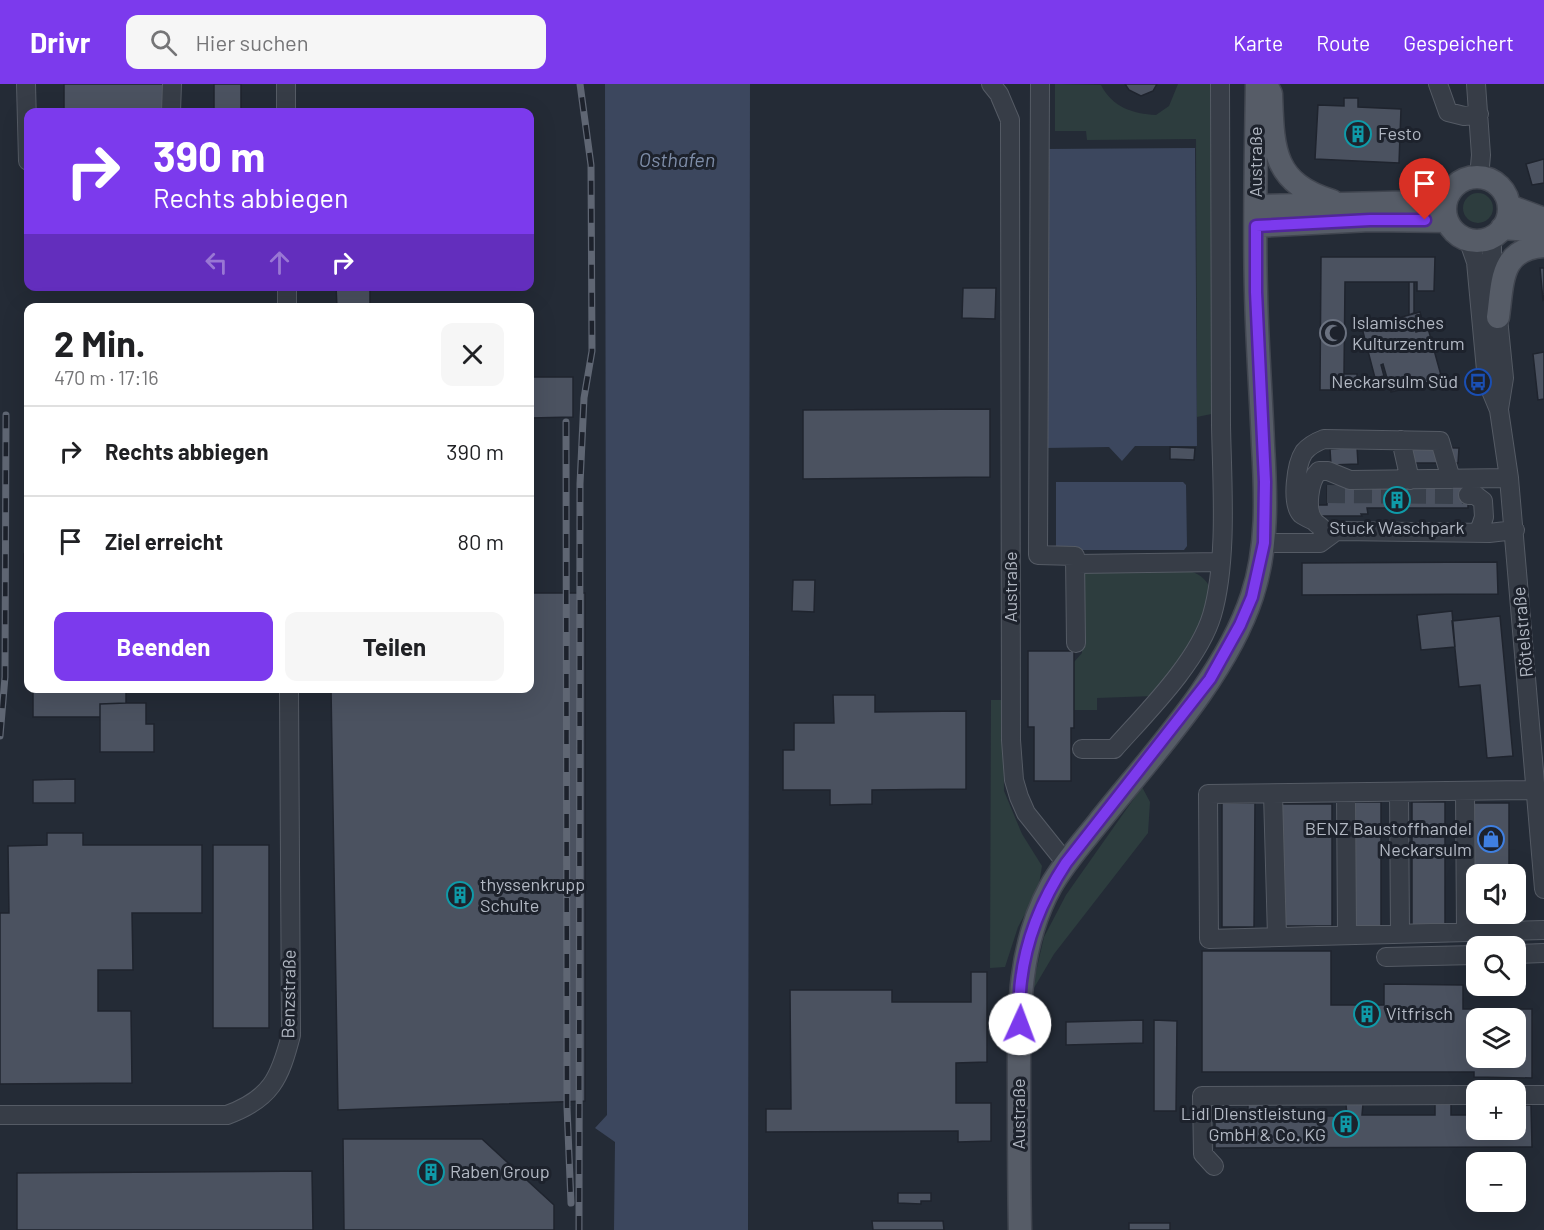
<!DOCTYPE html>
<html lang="de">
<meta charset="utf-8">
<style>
body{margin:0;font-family:Barlow,sans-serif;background:#f6f6f6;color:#202124;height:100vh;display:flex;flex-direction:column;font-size:22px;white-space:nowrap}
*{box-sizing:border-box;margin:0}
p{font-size:20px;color:#757577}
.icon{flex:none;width:33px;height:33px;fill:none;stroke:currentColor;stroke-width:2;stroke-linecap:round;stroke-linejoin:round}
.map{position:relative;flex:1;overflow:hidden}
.panel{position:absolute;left:24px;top:219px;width:510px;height:390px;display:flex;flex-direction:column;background:#fff;border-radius:12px;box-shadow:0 6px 24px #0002}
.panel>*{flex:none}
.top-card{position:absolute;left:24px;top:24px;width:510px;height:183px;border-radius:12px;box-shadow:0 6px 24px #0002;background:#7c3aed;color:#fff;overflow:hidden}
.fabs{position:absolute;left:1466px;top:780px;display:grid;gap:12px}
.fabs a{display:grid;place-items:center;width:60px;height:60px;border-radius:12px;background:#fff;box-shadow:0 6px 24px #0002;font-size:30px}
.pin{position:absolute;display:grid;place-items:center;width:51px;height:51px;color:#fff;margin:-62px -26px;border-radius:50% 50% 50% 0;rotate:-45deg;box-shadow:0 0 6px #0007}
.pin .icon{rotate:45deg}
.me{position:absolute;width:66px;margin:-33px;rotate:2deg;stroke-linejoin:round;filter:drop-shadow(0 0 4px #0008)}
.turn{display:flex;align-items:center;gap:21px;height:126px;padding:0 30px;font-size:27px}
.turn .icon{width:78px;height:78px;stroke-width:2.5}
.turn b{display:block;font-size:42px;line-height:51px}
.lanes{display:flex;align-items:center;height:57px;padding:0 30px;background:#0003;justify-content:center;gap:30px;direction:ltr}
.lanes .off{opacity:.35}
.round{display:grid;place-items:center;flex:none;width:63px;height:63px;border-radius:12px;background:#f6f6f6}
.summary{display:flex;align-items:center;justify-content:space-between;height:102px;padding:0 30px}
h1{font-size:36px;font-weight:700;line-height:45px}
.cta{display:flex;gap:12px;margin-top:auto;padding:12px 30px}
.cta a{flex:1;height:69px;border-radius:12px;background:#7c3aed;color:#fff;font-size:24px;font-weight:700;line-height:69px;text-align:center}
.cta a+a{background:#f6f6f6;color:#202124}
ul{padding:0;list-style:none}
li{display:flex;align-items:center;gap:18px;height:90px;padding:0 30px;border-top:2px solid #e0e0e0}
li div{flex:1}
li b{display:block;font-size:22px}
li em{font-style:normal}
header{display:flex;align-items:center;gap:36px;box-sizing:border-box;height:84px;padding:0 30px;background:#7c3aed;color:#fff}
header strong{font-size:28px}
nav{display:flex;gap:33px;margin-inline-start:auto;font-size:21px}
.search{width:420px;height:54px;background:#f6f6f6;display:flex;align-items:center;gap:15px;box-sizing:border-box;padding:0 21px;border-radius:12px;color:#757577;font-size:22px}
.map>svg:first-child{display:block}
</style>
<header>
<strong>Drivr</strong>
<div class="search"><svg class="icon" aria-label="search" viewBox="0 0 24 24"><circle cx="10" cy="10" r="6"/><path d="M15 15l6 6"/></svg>Hier suchen</div>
<nav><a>Karte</a><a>Route</a><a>Gespeichert</a></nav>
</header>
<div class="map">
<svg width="1544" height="1146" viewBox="0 0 1544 1146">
<rect width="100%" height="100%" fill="#242b36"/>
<path fill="#2d3d3e" d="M 1055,0 L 1101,1 C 1112,23 1133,30 1156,31 L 1169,22 L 1178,0 L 1216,0 L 1216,329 L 1197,333 L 1196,55 L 1087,56 L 1086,47 L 1055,47 Z
M1463 124a15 15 0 1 1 30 0a15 15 0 1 1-30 0Z
M 1080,486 L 1186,486 C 1199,489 1205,494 1211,505 L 1200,548 L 1154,612 L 1097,614 L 1097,626 L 1074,626 L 1074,578 L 1082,569 Z
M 991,616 L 1003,616 L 1004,707 L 1022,750 L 1042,782 L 1038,806 L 1018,843 L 1005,883 L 990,884 Z
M 1142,703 L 1150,718 L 1148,749 L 1054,870 L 1031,909 L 1044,853 L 1066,811 Z"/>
<path fill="#3c475e" d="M 605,0 L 750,0 L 748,1146 L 614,1146 L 615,1058 L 595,1044 L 607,1031 Z
M 1195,64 L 1197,362 L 1135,362 L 1122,377 L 1109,363 L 1045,364 L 1044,65 Z
M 1056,398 L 1183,398 L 1186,401 L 1187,462 L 1184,466 L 1056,466 Z"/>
<path fill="#4b5260" stroke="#1f242e" stroke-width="1.5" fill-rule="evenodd" d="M 64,0 L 165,0 L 165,28 L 64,28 Z
M 214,0 L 241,0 L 241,25 L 214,25 Z
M 1157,0 L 1153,7 L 1141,12 L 1129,6 L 1125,0 Z
M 1344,14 L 1358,14 L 1358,23 L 1401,25 L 1399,79 L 1315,75 L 1318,21 L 1344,22 Z
M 1544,75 L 1544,99 L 1532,101 L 1526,80 Z
M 1321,173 L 1435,173 L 1434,207 L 1417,207 L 1417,198 L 1345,198 L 1344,290 L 1357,290 L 1357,306 L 1320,306 Z
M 1540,184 L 1544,184 L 1544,215 L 1543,216 Z
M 1409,198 L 1414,198 L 1414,229 L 1409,231 Z
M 336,202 L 370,202 L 370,224 L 337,224 Z
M 963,204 L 996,204 L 995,235 L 962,234 Z
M 1420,228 L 1423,241 L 1415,244 L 1416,248 L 1428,244 L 1442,295 L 1391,308 L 1383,280 L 1381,281 L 1384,292 L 1375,294 L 1362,244 Z
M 1544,268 L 1544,315 L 1538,316 L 1533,270 Z
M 530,293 L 573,293 L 573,333 L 530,334 Z
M 990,325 L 990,393 L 803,395 L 803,326 Z
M 1170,363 L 1195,364 L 1194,376 L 1170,375 Z
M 1357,363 L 1358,380 L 1331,381 L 1330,365 Z
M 1399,363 L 1459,364 L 1458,379 L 1399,379 Z
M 1327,402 L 1468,402 L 1468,424 L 1367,424 L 1368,430 L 1361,430 L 1362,432 L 1316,432 L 1316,421 L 1327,421 Z
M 24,470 L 28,470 L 28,566 L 25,566 Z
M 1497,478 L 1498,510 L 1302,511 L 1302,479 Z
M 793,496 L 815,496 L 814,528 L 792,527 Z
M 530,509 L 585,509 L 585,1017 L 338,1026 L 331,604 L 530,604 Z
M 1452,527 L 1455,563 L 1421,566 L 1417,531 Z
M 1500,532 L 1513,672 L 1487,674 L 1480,601 L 1459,603 L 1452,537 Z
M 1028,567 L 1074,567 L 1074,644 L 1071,644 L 1071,697 L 1034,697 L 1034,643 L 1028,643 Z
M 33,604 L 126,604 L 126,619 L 100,620 L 100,633 L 33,633 Z
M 833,611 L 875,611 L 875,628 L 966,627 L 966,705 L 872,706 L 872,720 L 830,721 L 830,706 L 783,706 L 783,666 L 794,666 L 794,639 L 834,639 Z
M 126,619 L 146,619 L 146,640 L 154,640 L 154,668 L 100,668 L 100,620 Z
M 75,695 L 75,719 L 33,719 L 33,696 Z
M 1348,718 L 1381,718 L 1381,842 L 1348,842 Z
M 1412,718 L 1445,718 L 1445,842 L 1412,842 Z
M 1222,719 L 1255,719 L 1254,843 L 1222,843 Z
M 1474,719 L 1509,719 L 1509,790 L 1476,790 L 1476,830 L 1509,830 L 1509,841 L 1469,841 Z
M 1282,720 L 1332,720 L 1332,842 L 1282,842 Z
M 47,749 L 83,749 L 83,761 L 202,761 L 202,829 L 132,829 L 133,886 L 98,886 L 98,927 L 131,927 L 132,999 L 0,1000 L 0,829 L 9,829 L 8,762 L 47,761 Z
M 213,761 L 269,761 L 269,944 L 213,944 Z
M 1202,867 L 1331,867 L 1331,921 L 1384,921 L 1384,900 L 1463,901 L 1463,925 L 1532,925 L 1532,994 L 1474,993 L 1474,988 L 1202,988 ZM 1476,934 L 1515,934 L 1515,974 L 1476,974 Z
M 971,888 L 987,888 L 987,978 L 956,979 L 956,1019 L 991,1019 L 991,1057 L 958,1058 L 958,1047 L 766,1048 L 766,1025 L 791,1025 L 790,906 L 892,906 L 892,918 L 971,918 Z
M 1143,936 L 1143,959 L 1066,961 L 1066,938 Z
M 1154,936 L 1177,937 L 1176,1027 L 1154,1027 Z
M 1248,1019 L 1264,1019 L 1264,1032 L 1347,1032 L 1346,1020 L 1363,1020 L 1362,1031 L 1435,1031 L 1435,1019 L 1451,1019 L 1451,1031 L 1476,1031 L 1476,1046 L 1515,1046 L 1515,1021 L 1531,1021 L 1532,1063 L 1215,1064 L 1215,1034 L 1248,1034 Z
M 343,1055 L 482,1055 L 554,1121 L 554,1146 L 344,1146 Z
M 312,1087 L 313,1146 L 17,1146 L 17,1089 Z
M 898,1109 L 931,1109 L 931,1117 L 921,1117 L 921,1120 L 898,1119 Z
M 872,1137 L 943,1137 L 944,1146 L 873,1146 Z
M 1129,1139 L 1170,1139 L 1170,1146 L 1129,1146 Z"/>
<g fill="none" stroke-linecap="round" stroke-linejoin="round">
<path stroke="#39404b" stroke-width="18" stroke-dasharray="18 9" stroke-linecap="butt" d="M 1327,410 L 1468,411"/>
<defs>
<path id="minor" d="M 26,0 L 28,77
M 286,0 L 286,28
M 991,0 L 999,10 L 1010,36 L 1011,656 L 1014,696 L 1019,713 L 1026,729 L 1066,779
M 1040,0 L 1038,471 L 1075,472 L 1076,559
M 1438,0 L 1448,28 L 1464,32 L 1479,30
M 1476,0 L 1481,71 L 1479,93
M 171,28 L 172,0
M 1492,152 L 1492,174 L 1504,294 L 1499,325
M 1468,155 L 1476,178 L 1487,297 L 1499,326 L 1509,394 L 1544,805
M 287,202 L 287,224
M 1401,356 L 1410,396
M 1468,411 L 1475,411 L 1483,417 L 1484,433 L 1479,448
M 1314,437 C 1310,435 1305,433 1301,430 C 1291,419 1296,380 1304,368 C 1309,362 1316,358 1324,355 L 1440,357 L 1451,395
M 1264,459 L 1320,459 L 1335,448 L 1340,447 L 1489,449 L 1515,446
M 1320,459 L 1324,447 C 1321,441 1318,442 1314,437 C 1305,426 1309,396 1319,387 L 1328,387 L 1350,396 L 1509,394
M 1076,480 L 1220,478
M 1082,665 L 1114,665 C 1146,629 1198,578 1212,531 C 1228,476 1222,398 1221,341 C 1221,227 1220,114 1220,0
M 1536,706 L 1208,710 L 1209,855 L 1544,846
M 1465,707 L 1466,848
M 1399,708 L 1400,849
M 1346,709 L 1347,851
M 1273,710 L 1277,853
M 1515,870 L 1544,869
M 1386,873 L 1476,871
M 1515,1011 L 1544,1011
M 0,1031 L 227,1031 C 271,1015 280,994 291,951 L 289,604
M 1214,1082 L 1203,1070 L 1202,1012 L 1476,1011"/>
<path id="major" d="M 1268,4 L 1271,10 C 1273,64 1272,99 1332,117
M1445 125a32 32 0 1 1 64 0a32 32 0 1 1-64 0Z
M 1256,122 L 1425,118 L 1447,112
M 1509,122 L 1544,135
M 1256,142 L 1370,136 L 1447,137
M 1502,144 L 1531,146 L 1544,151
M 1498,233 C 1503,197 1500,165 1544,162
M 1020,1146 C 1019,1099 1019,1052 1019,1005 C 1019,936 1016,865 1051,802 C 1064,779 1082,759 1098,739 C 1151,672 1225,594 1252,512 C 1268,464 1266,411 1263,361 C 1261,310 1257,259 1256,208 C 1254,139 1256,69 1257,0"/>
</defs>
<use href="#minor" stroke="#555b65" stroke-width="20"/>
<use href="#major" stroke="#414650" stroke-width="25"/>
<use href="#minor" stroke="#373d47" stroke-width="18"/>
<use href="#major" stroke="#565c67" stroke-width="22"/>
<defs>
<path id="rail" d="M 566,338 L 567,1023 L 571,1119
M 0,652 L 5,593 L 6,331
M 579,1146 L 580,400 L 584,314 L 592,267 L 591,81 L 580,0"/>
</defs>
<use href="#rail" stroke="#5f6673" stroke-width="7"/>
<use href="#rail" stroke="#1d222c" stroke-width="4.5" stroke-dasharray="14" stroke-linecap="butt"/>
</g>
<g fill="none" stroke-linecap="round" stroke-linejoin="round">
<defs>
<path id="route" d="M 1020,940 C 1020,926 1019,911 1021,897 C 1026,855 1043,814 1066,779 L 1210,595 L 1240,541 L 1252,513 L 1264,459 L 1265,398 L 1256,208 L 1256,142 L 1370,136 L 1425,136"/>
</defs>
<use href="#route" stroke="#51269a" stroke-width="15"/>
<use href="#route" stroke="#7c3aed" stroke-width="10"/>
</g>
<defs>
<symbol id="building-ring" viewBox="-11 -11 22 22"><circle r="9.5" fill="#1d222c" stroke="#0f9aa8" stroke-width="1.5"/><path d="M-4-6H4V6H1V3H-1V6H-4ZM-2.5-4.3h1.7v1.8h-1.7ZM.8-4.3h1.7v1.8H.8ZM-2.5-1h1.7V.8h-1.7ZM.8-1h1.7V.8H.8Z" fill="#0f9aa8"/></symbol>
<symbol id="mosque-ring" viewBox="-11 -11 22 22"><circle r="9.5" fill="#1d222c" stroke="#6b7280" stroke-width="1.5"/><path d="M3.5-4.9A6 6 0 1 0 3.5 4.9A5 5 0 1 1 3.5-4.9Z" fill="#6b7280"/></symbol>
<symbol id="bus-ring" viewBox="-11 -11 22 22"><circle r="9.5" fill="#1d222c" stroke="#1a4fb4" stroke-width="1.5"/><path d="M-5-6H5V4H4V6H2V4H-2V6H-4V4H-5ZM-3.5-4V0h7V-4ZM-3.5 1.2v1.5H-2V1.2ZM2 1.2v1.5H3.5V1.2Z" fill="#1a4fb4"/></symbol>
<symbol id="shop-ring" viewBox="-11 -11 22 22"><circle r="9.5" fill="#1d222c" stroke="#3f7fe0" stroke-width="1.5"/><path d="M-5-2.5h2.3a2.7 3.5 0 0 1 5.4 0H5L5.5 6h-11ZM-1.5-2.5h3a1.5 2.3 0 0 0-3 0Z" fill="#3f7fe0"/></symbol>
</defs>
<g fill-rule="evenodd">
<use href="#building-ring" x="1343" y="35" width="30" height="30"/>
<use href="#mosque-ring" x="1318" y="234" width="30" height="30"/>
<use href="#bus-ring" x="1463" y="283" width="30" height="30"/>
<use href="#building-ring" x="1382" y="401" width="30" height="30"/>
<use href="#shop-ring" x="1476" y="740" width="30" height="30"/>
<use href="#building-ring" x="445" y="796" width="30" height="30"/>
<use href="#building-ring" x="1352" y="915" width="30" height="30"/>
<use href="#building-ring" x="1331" y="1025" width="30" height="30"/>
<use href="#building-ring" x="416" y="1073" width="30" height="30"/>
</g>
<g text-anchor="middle" stroke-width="6" stroke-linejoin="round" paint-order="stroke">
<g font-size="18" fill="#b2b8c3" stroke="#1d222c" text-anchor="start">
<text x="1378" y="56">Festo</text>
<text x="1352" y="245">Islamisches<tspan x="1352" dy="21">Kulturzentrum</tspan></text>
<text x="1458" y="304" text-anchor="end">Neckarsulm Süd</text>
<text x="1397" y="450" text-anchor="middle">Stuck Waschpark</text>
<text x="1472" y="751" text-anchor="end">BENZ Baustoffhandel<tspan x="1472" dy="21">Neckarsulm</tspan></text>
<text x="480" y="807">thyssenkrupp<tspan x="480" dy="21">Schulte</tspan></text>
<text x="1386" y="936">Vitfrisch</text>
<text x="1326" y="1036" text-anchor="end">Lidl DIenstleistung<tspan x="1326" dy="21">GmbH &amp; Co. KG</tspan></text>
<text x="450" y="1094">Raben Group</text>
</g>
<g font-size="18" fill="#b2b8c3" stroke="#1d222c">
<text transform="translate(1256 78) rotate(-90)" y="6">Austraße</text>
<text transform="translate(1011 503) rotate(-90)" y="6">Austraße</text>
<text transform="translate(1523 548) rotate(-95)" y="6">Rötelstraße</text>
<text transform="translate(289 910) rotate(-89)" y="6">Benzstraße</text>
<text transform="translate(1019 1030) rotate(-90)" y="6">Austraße</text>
</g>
<g font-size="20" font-style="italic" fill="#7e8da8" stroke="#1d222c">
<text x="677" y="83">Osthafen</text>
</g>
</g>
</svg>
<div class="fabs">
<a><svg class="icon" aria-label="sound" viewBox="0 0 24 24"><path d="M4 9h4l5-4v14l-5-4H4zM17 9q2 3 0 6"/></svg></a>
<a><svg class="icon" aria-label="search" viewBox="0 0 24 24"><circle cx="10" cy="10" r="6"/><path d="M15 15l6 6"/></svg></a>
<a><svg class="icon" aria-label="layers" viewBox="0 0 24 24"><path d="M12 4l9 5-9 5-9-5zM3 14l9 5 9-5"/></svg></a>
<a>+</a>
<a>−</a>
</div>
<div class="pin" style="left:1425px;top:136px;background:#d93025"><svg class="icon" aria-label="arrive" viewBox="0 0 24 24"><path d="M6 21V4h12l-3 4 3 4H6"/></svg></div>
<svg class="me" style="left:1020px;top:940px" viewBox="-20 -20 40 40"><circle r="19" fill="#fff"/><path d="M0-13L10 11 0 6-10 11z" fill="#7c3aed"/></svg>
<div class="top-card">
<div class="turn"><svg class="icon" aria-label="right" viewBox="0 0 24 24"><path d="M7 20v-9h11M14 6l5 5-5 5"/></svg><div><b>390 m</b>Rechts abbiegen</div></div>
<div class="lanes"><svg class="icon off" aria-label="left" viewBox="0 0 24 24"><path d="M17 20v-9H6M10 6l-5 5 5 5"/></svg><svg class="icon off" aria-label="ahead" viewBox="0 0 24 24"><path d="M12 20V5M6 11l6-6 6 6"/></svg><svg class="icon" aria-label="right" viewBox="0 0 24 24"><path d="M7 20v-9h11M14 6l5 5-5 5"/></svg></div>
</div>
<section class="panel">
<div class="summary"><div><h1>2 Min.</h1><p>470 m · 17:16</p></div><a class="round"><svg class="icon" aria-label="close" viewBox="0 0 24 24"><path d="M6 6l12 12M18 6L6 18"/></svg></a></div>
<ul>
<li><svg class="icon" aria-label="right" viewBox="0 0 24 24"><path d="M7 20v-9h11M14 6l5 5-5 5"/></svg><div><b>Rechts abbiegen</b></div><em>390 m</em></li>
<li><svg class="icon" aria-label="arrive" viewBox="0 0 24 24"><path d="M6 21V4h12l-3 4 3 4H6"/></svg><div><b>Ziel erreicht</b></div><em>80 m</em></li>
</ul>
<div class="cta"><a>Beenden</a><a>Teilen</a></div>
</section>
</div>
